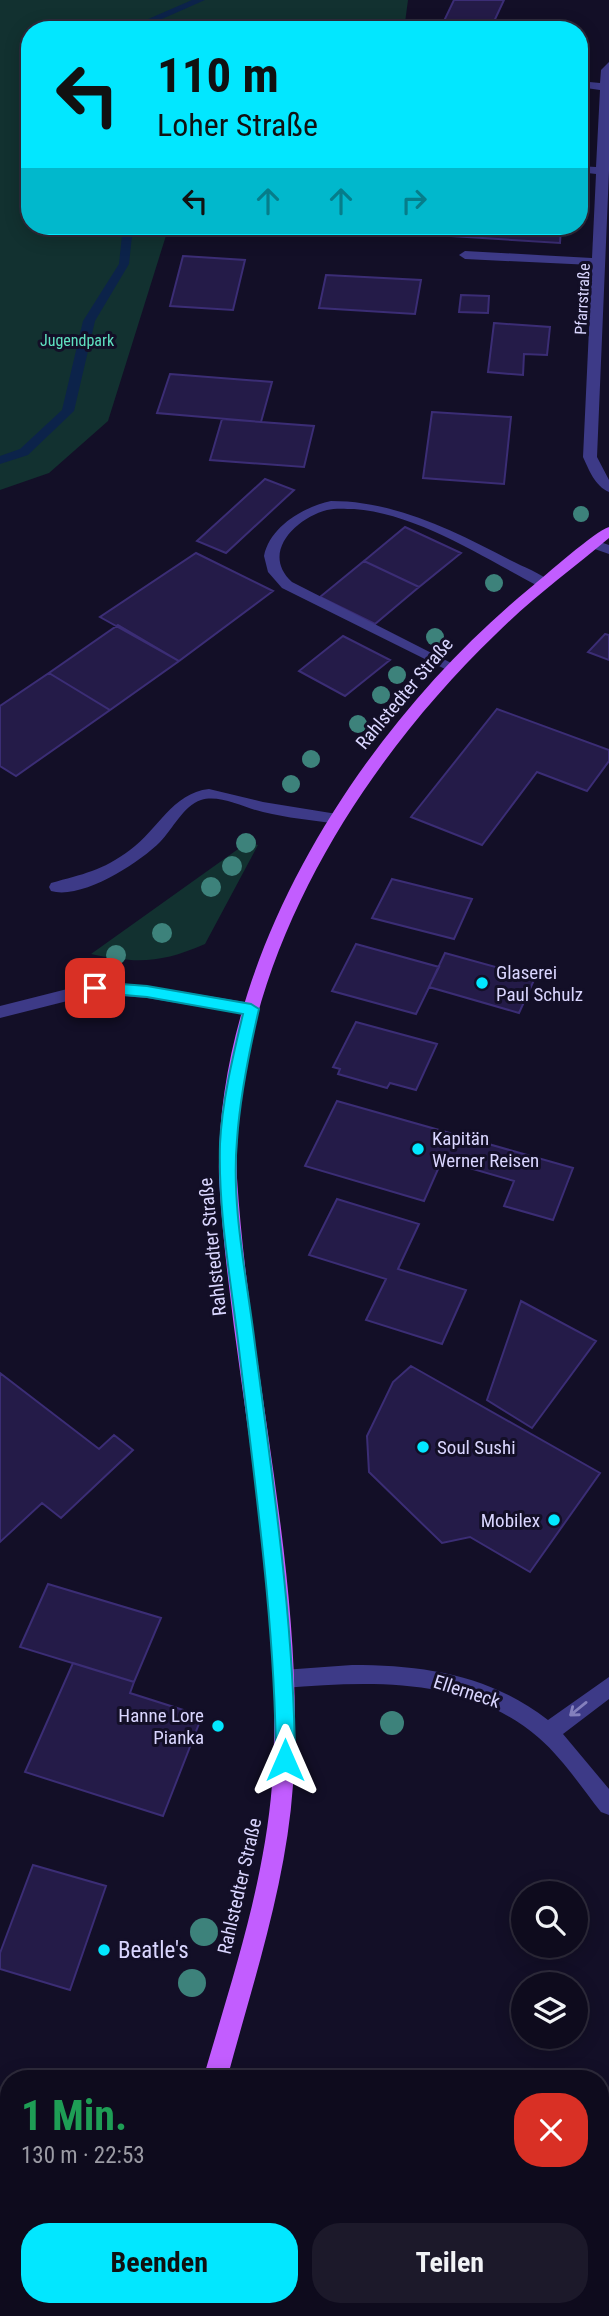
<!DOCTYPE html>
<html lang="de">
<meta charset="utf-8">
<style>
body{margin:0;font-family:"Roboto Condensed",sans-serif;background:#1c192a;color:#f1f3f6;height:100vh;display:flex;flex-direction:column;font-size:26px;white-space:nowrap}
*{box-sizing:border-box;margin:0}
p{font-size:23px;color:#9b9ba4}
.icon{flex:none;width:38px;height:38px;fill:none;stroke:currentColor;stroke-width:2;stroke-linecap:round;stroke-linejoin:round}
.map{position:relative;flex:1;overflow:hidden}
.details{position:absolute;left:0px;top:2070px;width:609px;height:247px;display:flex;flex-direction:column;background:#0e0b1d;border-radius:28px 28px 0 0;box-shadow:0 4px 18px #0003,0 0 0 2px #2e2b3b}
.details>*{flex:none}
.guide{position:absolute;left:21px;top:21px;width:567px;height:214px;border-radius:28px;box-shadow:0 4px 18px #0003,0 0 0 2px #2e2b3b;background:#02e7ff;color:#111;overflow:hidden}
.tools{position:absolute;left:511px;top:1881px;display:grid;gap:14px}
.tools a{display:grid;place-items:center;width:77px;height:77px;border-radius:50%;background:#0e0b1d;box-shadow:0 4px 18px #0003,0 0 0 2px #2e2b3b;font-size:35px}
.pin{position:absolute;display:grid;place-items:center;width:60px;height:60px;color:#fff;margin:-30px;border-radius:14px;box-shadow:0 4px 10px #0006}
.me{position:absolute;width:77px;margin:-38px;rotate:0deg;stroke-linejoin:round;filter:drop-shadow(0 0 5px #0008)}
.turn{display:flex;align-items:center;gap:24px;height:147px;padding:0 21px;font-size:32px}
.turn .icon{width:91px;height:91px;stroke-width:2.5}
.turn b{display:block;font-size:49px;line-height:60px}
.lanes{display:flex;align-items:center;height:66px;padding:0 21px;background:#0003;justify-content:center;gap:35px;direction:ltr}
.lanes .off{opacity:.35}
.round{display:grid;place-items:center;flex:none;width:74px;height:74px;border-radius:28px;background:#1c192a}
.head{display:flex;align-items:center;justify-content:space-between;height:119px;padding:0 21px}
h1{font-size:42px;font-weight:700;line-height:52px;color:#1e9e55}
.primary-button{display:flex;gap:14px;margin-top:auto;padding:14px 21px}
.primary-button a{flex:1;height:80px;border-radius:28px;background:#02e7ff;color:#111;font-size:28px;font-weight:700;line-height:80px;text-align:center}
.primary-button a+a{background:#1c192a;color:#f1f3f6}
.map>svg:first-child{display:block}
</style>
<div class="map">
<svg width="609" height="2316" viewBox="0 0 609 2316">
<rect width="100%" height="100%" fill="#130f27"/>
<path fill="#123130" d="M 0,0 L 408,0 L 404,30 L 30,30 L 30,226 L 169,226 L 108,421 L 49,473 L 0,490 Z
M 248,842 L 258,845 L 205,944 C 161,963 138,964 91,954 Z"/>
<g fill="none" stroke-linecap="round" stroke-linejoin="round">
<path fill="#0c234a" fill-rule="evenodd" d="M 192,0 L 205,0 L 137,30 L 123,30 Z
M 123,226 L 133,226 L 129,264 L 95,321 L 74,411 L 28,455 L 0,464 L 0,456 L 20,449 L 62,410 L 83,321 L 119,264 Z"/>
</g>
<path fill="#241b48" stroke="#3b2d75" stroke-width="2" d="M 454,0 L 504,0 L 490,30 L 453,30 L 455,26 L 442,25 Z
M 453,226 L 522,226 L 561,228 L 560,243 L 452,236 Z
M 183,256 L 245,260 L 233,310 L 170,306 Z
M 326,275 L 421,280 L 415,314 L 319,308 Z
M 461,295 L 489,296 L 488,313 L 459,312 Z
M 494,323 L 550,327 L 547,355 L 524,354 L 523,375 L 488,372 Z
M 170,374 L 272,382 L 261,422 L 157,413 Z
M 432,412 L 511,417 L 504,484 L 423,478 Z
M 222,419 L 314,426 L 304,467 L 210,460 Z
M 265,479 L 294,490 L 226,553 L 197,541 Z
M 405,527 L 461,553 L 419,587 L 364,561 Z
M 196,553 L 273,591 L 179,661 L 100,617 Z
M 364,561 L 419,587 L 375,624 L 320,597 Z
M 118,625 L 179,661 L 110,710 L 49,673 Z
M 605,634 L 609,635 L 609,660 L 588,652 Z
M 343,636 L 390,660 L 345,696 L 299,671 Z
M 49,673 L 110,710 L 16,776 L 0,766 L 0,706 Z
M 497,709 L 609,750 L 609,761 L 587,791 L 537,772 L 482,845 L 411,817 Z
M 392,879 L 472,899 L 454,939 L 372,918 Z
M 356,944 L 439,967 L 416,1014 L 332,991 Z
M 445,953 L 535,978 L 519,1013 L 429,987 Z
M 356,1022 L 437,1044 L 416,1090 L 390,1083 L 387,1088 L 338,1074 L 340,1069 L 333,1067 Z
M 337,1101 L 573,1168 L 553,1220 L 504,1206 L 514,1181 L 442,1160 L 424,1201 L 305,1166 Z
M 337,1199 L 419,1224 L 398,1269 L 466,1290 L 442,1344 L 366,1320 L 386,1279 L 309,1255 Z
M 521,1301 L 596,1341 L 532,1428 L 487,1400 Z
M 411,1366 L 600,1473 L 530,1572 L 470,1537 L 442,1543 L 369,1472 L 367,1436 L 393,1382 Z
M 0,1373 L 99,1449 L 114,1435 L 133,1450 L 61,1518 L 42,1503 L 0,1542 Z
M 48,1584 L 161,1618 L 134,1682 L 20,1647 Z
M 73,1663 L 134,1682 L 130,1693 L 202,1716 L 163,1816 L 25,1772 Z
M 33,1865 L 106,1886 L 70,1990 L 0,1969 L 0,1953 Z
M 600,2126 L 609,2129 L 609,2316 L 581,2308 L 600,2308 Z
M 0,2296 L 9,2300 L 3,2316 L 0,2316 Z"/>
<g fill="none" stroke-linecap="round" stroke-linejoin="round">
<path fill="#3d3a87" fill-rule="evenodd" d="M 609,62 L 609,171 L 597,457 L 609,480 L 609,492 C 595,486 589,470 583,457 L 592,265 L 465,259 L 459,255 L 465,251 L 592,258 L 596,174 L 579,172 L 579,166 L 596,167 L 600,90 L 579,87 L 579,81 L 600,83 L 601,70 Z
M 331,501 C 396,501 454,531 510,560 C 523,567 542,573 552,584 L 545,588 L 540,587 C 486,559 416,513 354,509 C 346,509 335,508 327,510 C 296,518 260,553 292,582 L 461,668 L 459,671 L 449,671 L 282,588 L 268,572 L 264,556 C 270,526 304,507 331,501 Z
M 594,540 L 609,545 L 609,554 L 589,547 L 589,541 Z
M 209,789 L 263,802 L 337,814 L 345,819 L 337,824 C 312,820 287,818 263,812 C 244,808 220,794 201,800 C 183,806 173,829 160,842 C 139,863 82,900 51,891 L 49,887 L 51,883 C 83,874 102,871 130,850 C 158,830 172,793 209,789 Z
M 95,982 L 147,986 L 251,1003 L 259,1009 L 251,1015 L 147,998 L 95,994 L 0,1018 L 0,1006 Z
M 352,1665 C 424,1665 490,1675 548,1720 L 609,1677 L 609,1699 L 563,1734 L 609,1789 L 609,1815 L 601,1812 C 581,1787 563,1759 539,1738 C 467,1676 373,1681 283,1688 L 276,1686 L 273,1679 L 276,1672 L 283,1670 Z"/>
<path fill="#c25dff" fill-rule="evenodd" d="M 609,527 L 609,538 C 571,570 531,599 496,634 C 352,773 231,972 237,1178 C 250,1380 306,1582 293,1785 C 286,1886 253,1982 227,2079 L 203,2079 C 231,1982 264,1886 272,1785 C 286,1582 231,1380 219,1178 C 214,956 363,725 530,588 C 545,576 595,531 609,527 Z
M 132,2308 L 156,2308 L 154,2316 L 130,2316 Z"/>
</g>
<g fill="#3d827b">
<circle cx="581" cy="514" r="8"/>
<circle cx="494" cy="583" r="9"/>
<circle cx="435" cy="637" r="9"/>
<circle cx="397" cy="675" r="9"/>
<circle cx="381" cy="695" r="9"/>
<circle cx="358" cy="724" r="9"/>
<circle cx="311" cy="759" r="9"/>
<circle cx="291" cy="784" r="9"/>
<circle cx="246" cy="843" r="10"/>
<circle cx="232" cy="866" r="10"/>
<circle cx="211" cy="887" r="10"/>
<circle cx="162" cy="933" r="10"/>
<circle cx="116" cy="955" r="10"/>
<circle cx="392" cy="1723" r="12"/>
<circle cx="204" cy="1932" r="14"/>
<circle cx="192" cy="1983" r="14"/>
</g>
<defs><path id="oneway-shaft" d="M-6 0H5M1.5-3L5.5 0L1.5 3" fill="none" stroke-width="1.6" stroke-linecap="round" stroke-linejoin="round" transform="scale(1.75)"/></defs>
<use stroke="#8480bd" href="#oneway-shaft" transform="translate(578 1709) rotate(141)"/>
<path fill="#02e7ff" stroke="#0196a6" stroke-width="2" d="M 95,982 L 147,986 L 251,1004 L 259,1009 C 249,1052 240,1096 237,1140 C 231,1207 247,1278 255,1345 C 273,1483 294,1621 295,1760 L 292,1767 L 285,1770 L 279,1767 L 276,1760 C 275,1623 255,1486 239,1349 C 231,1281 218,1213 220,1144 C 222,1101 233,1056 243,1014 L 147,997 L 90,992 L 88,988 L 90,984 Z"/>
<g fill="#02e7ff" stroke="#130f27" stroke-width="2.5">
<circle cx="482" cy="983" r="7"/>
<circle cx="418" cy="1149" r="7"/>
<circle cx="423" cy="1447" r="7"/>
<circle cx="554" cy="1520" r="7"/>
<circle cx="218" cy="1726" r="7"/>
<circle cx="104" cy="1950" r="7"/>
</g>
<g text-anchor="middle" stroke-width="6" stroke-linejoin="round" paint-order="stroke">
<g font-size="16" fill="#dad6ff" stroke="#130f27">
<text transform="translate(582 299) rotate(-87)" y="6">Pfarrstraße</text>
</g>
<g font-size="16" fill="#5fe1c0" stroke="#130f27">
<text x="77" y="346">Jugendpark</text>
</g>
<g font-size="19" fill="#dad6ff" stroke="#130f27">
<text transform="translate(404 693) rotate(-50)" y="7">Rahlstedter Straße</text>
<text transform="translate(212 1247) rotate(-96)" y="7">Rahlstedter Straße</text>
<text transform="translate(467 1691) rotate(18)" y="7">Ellerneck</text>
<text transform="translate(239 1886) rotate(-77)" y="7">Rahlstedter Straße</text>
</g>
<g font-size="19" fill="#dad6ff" stroke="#130f27" text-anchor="start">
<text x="496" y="979">Glaserei<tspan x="496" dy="22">Paul Schulz</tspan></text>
<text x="432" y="1145">Kapitän<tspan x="432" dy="22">Werner Reisen</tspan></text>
<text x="437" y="1454">Soul Sushi</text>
<text x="540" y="1527" text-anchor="end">Mobilex</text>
<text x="204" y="1722" text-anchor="end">Hanne Lore<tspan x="204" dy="22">Pianka</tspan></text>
</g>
<g font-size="23" fill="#dad6ff" stroke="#130f27" text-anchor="start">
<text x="118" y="1958">Beatle's</text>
</g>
</g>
</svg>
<div class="tools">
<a><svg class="icon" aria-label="search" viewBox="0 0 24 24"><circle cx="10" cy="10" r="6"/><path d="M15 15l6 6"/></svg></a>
<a><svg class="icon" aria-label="layers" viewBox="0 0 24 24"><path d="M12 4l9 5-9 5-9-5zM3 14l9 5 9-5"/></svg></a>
</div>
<div class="pin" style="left:95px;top:988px;background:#d93025"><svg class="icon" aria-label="arrive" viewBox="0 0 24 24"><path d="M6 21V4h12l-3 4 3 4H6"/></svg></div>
<svg class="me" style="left:285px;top:1760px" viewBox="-20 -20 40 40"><path d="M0-17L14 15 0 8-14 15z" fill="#02e7ff" stroke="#fff" stroke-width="4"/></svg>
<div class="guide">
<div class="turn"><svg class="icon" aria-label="left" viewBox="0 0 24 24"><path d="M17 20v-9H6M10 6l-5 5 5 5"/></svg><div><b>110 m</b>Loher Straße</div></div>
<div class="lanes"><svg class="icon" aria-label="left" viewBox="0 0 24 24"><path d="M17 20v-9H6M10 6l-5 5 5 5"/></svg><svg class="icon off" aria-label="ahead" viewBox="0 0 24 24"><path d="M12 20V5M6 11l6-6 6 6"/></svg><svg class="icon off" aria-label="ahead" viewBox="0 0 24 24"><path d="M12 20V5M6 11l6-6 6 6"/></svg><svg class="icon off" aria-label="right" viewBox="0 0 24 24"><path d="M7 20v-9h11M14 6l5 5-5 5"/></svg></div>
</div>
<section class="details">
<div class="head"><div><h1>1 Min.</h1><p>130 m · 22:53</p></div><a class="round" style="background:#d93025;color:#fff"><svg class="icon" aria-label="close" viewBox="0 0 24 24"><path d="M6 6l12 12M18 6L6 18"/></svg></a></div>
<div class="primary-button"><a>Beenden</a><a>Teilen</a></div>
</section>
</div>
